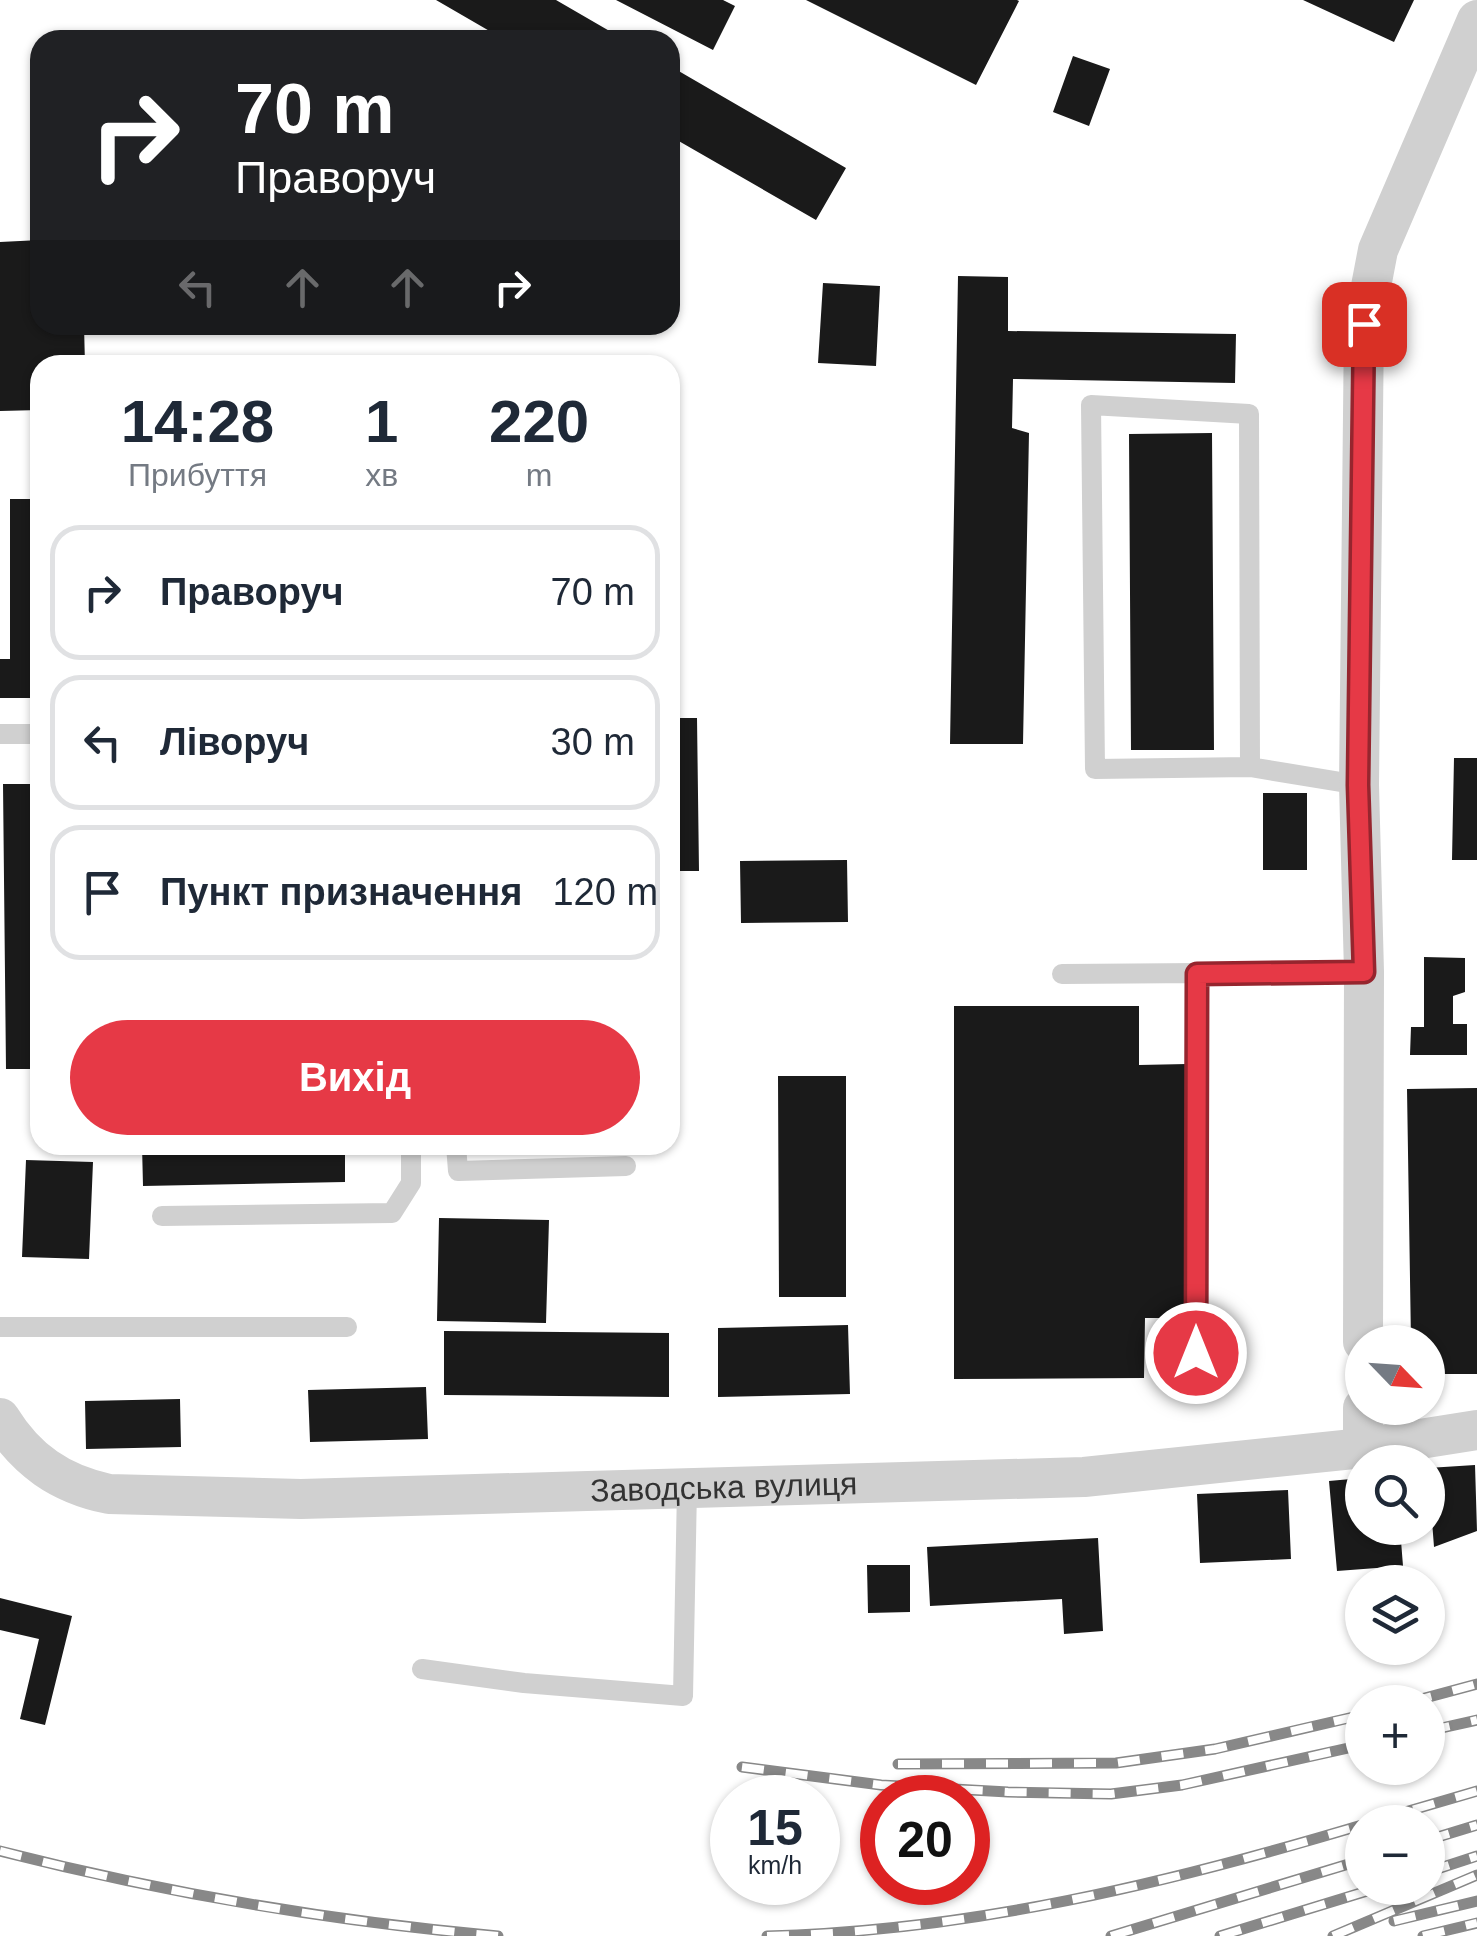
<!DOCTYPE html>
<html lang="uk">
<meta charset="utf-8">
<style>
body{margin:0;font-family:Helvetica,sans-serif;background:#f2f2f3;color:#1f2937;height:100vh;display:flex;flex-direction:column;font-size:38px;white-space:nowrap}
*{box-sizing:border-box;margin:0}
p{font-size:32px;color:#747a83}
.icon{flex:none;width:55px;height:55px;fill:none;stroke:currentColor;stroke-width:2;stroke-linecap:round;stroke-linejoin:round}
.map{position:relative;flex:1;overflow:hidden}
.side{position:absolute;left:30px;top:355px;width:650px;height:800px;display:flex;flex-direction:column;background:#fff;border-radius:30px;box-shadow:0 2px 8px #0004}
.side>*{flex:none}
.guide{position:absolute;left:30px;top:30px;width:650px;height:305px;border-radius:30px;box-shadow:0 2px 8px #0004;background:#202124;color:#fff;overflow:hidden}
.needle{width:65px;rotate:115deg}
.fabs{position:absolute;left:1345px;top:1325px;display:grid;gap:20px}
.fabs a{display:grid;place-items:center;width:100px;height:100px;border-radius:50%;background:#fff;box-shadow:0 2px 8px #0004;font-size:50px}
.speed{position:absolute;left:710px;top:1775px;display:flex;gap:20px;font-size:50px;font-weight:700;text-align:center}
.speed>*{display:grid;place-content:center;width:130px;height:130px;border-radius:50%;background:#fff;box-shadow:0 2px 8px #0004;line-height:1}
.speed small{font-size:25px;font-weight:400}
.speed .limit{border:15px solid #d22;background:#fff;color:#111}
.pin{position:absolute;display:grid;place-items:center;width:85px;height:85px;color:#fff;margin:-42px;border-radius:20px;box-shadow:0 5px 15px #0006}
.me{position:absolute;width:110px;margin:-55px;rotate:0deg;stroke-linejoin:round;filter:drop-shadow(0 0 8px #0008)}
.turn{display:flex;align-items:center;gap:35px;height:210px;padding:0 40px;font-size:45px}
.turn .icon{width:130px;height:130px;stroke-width:2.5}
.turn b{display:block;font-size:70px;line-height:85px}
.lanes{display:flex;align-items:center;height:95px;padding:0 40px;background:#0003;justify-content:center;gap:50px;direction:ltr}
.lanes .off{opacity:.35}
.eta{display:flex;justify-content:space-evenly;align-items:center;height:170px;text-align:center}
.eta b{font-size:60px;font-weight:700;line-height:70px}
.primary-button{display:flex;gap:20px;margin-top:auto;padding:20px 40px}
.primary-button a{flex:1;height:115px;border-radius:60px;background:#e63946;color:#fff;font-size:40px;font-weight:700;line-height:115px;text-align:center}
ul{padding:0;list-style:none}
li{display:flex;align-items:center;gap:30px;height:135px;margin:0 20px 15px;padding:0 20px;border:5px solid #e0e1e3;border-radius:30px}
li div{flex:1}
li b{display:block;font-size:38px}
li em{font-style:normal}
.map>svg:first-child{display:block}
</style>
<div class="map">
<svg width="1477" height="1936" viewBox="0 0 1477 1936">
<rect width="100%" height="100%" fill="#fff"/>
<path fill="#1a1a1a" d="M 436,0 L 556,0 L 625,40 L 505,40 Z
M 616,0 L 723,0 L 735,6 L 713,50 Z
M 806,0 L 1017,0 L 1019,1 L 976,85 Z
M 1303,0 L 1414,0 L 1394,42 Z
M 1073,56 L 1110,69 L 1089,126 L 1053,112 Z
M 670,66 L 846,168 L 816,220 L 670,136 Z
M 40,240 L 40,325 L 84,325 L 85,365 L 40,365 L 40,410 L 0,411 L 0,242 Z
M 958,276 L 1008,277 L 1008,331 L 1236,334 L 1235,383 L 1013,379 L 1012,428 L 1029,433 L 1023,744 L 950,744 Z
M 823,283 L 880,286 L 876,366 L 818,363 Z
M 1212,433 L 1214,750 L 1131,750 L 1129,434 Z
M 10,499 L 40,499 L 40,698 L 0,698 L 0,659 L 10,659 Z
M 670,718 L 697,718 L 699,871 L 670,871 Z
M 1454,758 L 1477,758 L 1477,860 L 1452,860 Z
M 3,784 L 40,784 L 40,1069 L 6,1069 Z
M 1263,793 L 1307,793 L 1307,870 L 1263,870 Z
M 847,860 L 848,922 L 741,923 L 740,861 Z
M 1424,957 L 1465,958 L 1465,992 L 1453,996 L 1453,1024 L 1467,1024 L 1467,1055 L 1410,1055 L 1411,1027 L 1424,1027 Z
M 954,1006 L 1139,1006 L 1139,1065 L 1187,1064 L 1187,1318 L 1145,1318 L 1144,1378 L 954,1379 Z
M 778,1076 L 846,1076 L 846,1297 L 779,1297 Z
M 1477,1088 L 1477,1374 L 1428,1374 L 1428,1342 L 1411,1342 L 1407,1089 Z
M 142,1145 L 345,1145 L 345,1182 L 143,1186 Z
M 502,1145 L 600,1145 L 600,1148 L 502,1150 Z
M 26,1160 L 93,1162 L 89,1259 L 22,1257 Z
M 439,1218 L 549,1220 L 546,1323 L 437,1321 Z
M 848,1325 L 850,1394 L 718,1397 L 718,1328 Z
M 444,1331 L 669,1333 L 669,1397 L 444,1395 Z
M 426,1387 L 428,1439 L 310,1442 L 308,1390 Z
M 180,1399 L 181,1447 L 86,1449 L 85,1401 Z
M 1475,1465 L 1477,1531 L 1434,1547 L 1428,1468 Z
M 1362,1478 L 1362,1528 L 1400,1528 L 1403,1566 L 1337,1571 L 1329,1481 Z
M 1288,1490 L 1291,1559 L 1200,1563 L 1197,1494 Z
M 1098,1538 L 1103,1631 L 1064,1634 L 1062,1599 L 930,1606 L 927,1547 Z
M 867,1565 L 910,1565 L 910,1612 L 868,1613 Z
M 0,1598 L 72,1616 L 45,1725 L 20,1719 L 39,1639 L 0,1630 Z"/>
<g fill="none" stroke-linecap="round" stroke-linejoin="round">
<path stroke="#d0d0d0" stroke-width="20" d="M 0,734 L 40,734
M 1250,767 L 1249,414 L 1091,405 L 1095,769 L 1250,767 L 1359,785
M 1062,974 L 1364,972
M 456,1145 L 458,1171 L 626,1166
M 162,1216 L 392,1213 L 411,1183 L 411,1145
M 0,1327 L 347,1327
M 1196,1353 L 1197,974
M 422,1669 L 524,1683 L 683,1696 L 687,1488"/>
<g stroke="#d0d0d0" stroke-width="40">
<path d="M 1363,1342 L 1364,972 L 1359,785 L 1364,323 L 1378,250 L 1477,20"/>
<path id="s1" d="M 0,1418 C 26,1460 60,1484 109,1494 L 301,1499 L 1084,1477 L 1363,1448 L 1477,1430"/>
<path d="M 1363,1448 L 1363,1408"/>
</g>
<defs>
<path id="rail" d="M 1410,1702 L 1477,1684
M 1428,1731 L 1477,1720
M 898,1764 L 1116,1763 L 1215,1749 L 1362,1715
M 742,1767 L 881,1785 L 1008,1792 L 1111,1794 L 1182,1785 L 1362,1745
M 1371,1822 L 1477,1791
M 1428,1840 L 1477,1825
M 0,1851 C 165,1893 329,1921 498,1936
M 1428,1872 L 1477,1856
M 1394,1921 L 1477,1901
M 767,1936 C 971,1931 1168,1883 1362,1825
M 1111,1936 L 1362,1860
M 1220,1936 L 1377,1888
M 1333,1936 L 1477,1875
M 1423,1936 L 1477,1923"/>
</defs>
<use href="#rail" stroke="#888" stroke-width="11"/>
<use href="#rail" stroke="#fff" stroke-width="8" stroke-dasharray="22" stroke-linecap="butt"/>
</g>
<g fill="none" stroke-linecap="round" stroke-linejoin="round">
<defs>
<path id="route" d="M 1196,1353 L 1197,974 L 1364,972 L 1358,785 L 1364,324"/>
</defs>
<use href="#route" stroke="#96252e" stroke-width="25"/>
<use href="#route" stroke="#e63946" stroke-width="18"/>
</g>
<g text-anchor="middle" stroke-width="10" stroke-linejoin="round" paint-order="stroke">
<g font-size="32" fill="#333" stroke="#fff">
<text dy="11" stroke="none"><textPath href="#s1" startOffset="752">Заводська вулиця</textPath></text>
</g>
</g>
</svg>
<div class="fabs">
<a><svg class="needle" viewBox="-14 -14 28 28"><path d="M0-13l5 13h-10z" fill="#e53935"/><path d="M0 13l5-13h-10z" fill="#747a83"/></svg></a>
<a><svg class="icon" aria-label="search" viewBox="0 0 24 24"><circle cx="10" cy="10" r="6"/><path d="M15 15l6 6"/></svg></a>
<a><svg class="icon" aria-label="layers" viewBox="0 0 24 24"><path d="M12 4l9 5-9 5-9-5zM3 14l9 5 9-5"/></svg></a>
<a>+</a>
<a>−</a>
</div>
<div class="speed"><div>15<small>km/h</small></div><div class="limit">20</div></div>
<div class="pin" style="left:1364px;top:324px;background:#d93025"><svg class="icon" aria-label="arrive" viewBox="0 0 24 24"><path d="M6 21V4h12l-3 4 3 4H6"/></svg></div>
<svg class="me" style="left:1196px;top:1353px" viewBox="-20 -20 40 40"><circle r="17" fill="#e63946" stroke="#fff" stroke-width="3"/><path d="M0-11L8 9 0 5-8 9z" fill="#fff"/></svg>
<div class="guide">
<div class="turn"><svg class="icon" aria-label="right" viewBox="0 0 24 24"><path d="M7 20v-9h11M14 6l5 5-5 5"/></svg><div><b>70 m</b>Праворуч</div></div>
<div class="lanes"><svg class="icon off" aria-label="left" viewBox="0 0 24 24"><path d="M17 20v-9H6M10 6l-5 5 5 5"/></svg><svg class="icon off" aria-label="ahead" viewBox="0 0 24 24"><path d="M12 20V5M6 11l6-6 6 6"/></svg><svg class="icon off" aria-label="ahead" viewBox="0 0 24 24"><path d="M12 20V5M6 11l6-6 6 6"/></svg><svg class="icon" aria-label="right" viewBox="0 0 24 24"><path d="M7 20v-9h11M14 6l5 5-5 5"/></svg></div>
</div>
<section class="side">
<div class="eta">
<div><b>14:28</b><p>Прибуття</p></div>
<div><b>1</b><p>хв</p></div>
<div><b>220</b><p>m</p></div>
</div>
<ul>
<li><svg class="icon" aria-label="right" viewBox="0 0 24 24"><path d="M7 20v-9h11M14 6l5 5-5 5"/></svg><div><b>Праворуч</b></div><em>70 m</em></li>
<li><svg class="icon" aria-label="left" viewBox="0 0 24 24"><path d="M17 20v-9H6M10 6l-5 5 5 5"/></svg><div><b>Ліворуч</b></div><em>30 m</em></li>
<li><svg class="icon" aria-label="arrive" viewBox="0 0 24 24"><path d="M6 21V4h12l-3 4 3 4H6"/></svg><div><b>Пункт призначення</b></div><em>120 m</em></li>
</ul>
<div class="primary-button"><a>Вихід</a></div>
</section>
</div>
